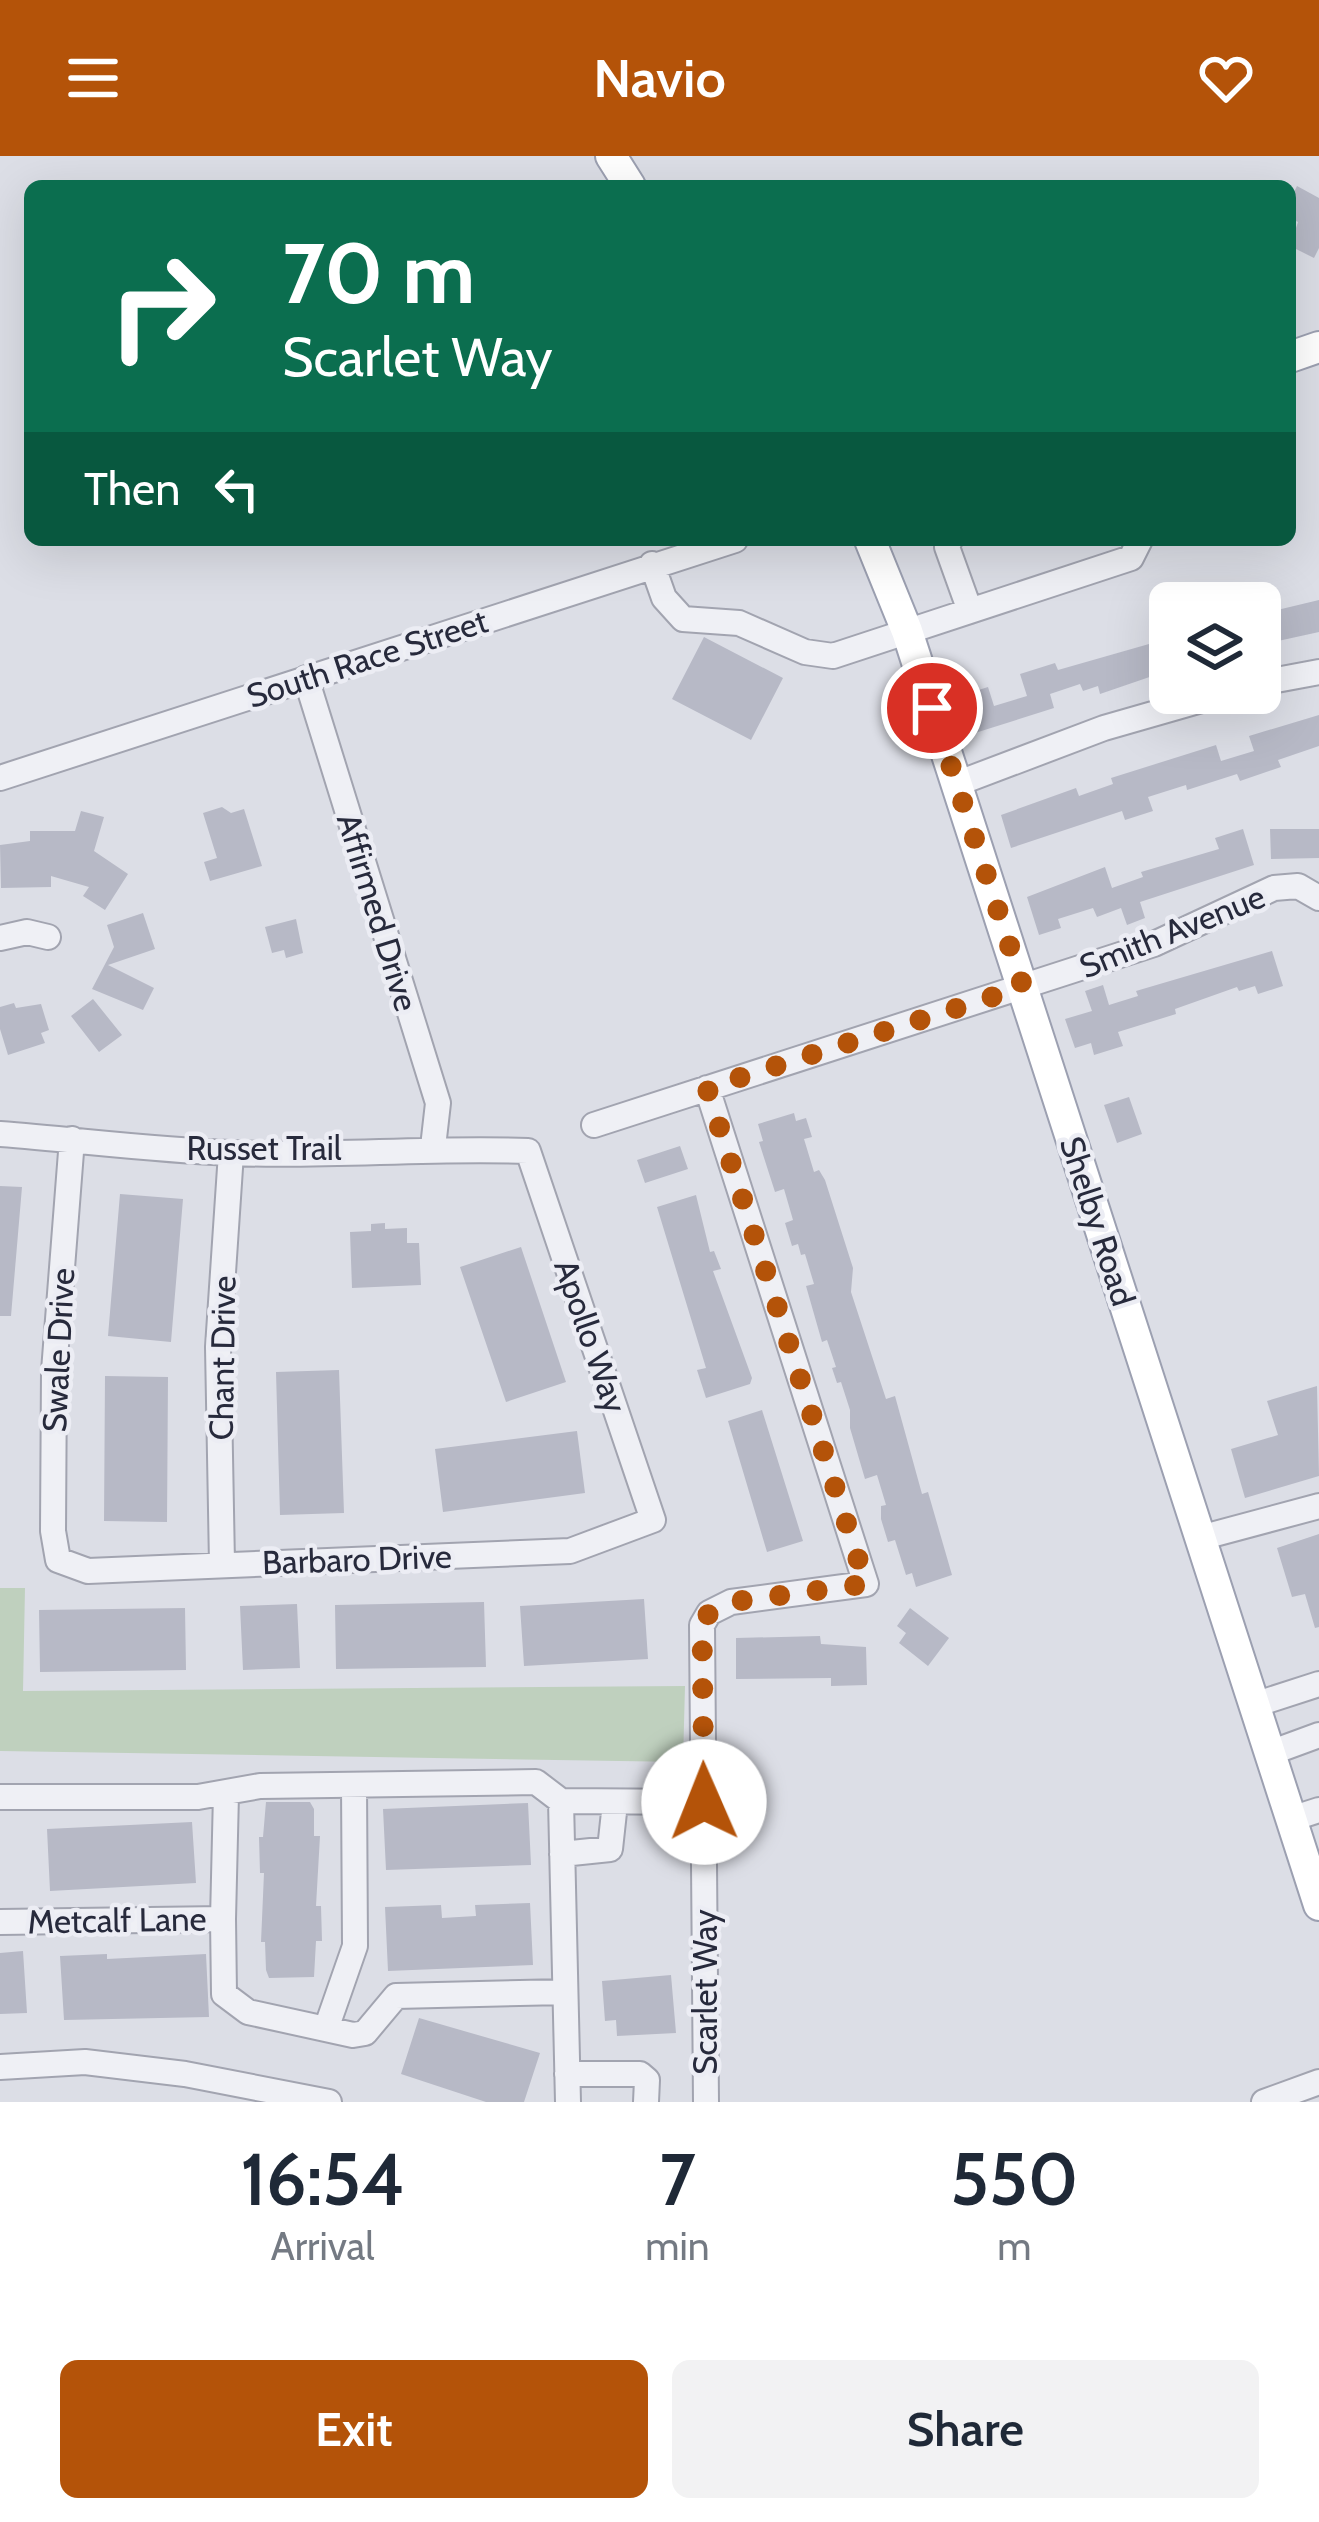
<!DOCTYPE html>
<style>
body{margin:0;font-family:Cabin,sans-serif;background:#f2f2f3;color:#1f2937;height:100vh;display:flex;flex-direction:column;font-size:45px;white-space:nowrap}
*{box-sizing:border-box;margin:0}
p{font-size:39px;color:#747a83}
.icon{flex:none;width:66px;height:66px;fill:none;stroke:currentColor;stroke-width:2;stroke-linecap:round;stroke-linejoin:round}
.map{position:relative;height:1946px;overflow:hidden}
.details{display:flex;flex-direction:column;background:#fff;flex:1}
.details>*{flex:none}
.banner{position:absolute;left:24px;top:24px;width:1272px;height:366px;border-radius:18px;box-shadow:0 12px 48px #0002;background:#0b6e4f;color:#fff;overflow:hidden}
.controls{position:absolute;left:1149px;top:426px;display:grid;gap:24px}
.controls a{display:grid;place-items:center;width:132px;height:132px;border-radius:18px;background:#fff;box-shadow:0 12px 48px #0002;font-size:60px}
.pin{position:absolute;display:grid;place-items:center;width:102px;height:102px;color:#fff;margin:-51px;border:6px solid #fff;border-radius:50%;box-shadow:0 3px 12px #0007}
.me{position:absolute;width:132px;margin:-66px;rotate:359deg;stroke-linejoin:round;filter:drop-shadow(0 0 9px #0008)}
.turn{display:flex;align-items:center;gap:42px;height:252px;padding:0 60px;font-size:54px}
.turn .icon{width:156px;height:156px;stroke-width:2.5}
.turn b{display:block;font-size:84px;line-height:102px}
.then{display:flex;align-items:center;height:114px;padding:0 60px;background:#0003;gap:24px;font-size:45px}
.eta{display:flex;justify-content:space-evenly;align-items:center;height:204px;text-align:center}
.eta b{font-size:72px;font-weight:600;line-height:84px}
.primary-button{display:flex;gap:24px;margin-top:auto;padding:24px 60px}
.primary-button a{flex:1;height:138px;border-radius:18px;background:#b45309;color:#fff;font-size:48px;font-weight:600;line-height:138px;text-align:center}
.primary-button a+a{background:#f2f2f3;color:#1f2937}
header{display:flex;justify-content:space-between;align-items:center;height:156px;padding:0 60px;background:#b45309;color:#fff;font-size:54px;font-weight:600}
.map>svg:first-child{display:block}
</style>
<header><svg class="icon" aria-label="menu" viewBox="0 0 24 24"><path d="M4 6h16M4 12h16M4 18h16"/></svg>Navio<svg class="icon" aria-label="heart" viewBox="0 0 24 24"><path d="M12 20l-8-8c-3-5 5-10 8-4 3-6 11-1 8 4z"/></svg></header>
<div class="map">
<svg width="1319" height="1946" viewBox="0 0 1319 1946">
<rect width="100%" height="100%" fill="#dcdee6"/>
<path fill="#bfd0be" d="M 0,1432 L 25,1432 L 23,1535 L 685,1530 L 683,1606 L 0,1595 Z"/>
<path fill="#b7b9c6" d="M 1297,30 L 1319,42 L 1319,92 L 1314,102 L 1290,90 L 1298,66 L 1290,62 L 1290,44 Z
M 1319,444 L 1319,476 L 1260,489 L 1260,458 Z
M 704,481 L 783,522 L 751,584 L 672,543 Z
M 1170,482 L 1170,514 L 1100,538 L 1098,530 L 1083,535 L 1080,528 L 1050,538 L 1054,552 L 975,577 L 963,539 L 988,531 L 994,550 L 1027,540 L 1020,518 L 1055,507 L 1058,514 Z
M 1319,559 L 1319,590 L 1278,604 L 1281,611 L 1240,625 L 1237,618 L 1187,634 L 1186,629 L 1148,641 L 1153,655 L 1125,664 L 1122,655 L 1011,692 L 1001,659 L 1076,632 L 1079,640 L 1113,628 L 1111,622 L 1216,589 L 1221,605 L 1254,595 L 1249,580 Z
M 222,651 L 231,657 L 244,653 L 262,710 L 210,725 L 204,706 L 217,702 L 203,657 Z
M 81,655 L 104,661 L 94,695 L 128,718 L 105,754 L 83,740 L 89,731 L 51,720 L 51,731 L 1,732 L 0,689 L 30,685 L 30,675 L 75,675 Z
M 1243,673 L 1254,709 L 1140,746 L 1145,762 L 1127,769 L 1121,752 L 1097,761 L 1093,752 L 1058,763 L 1061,772 L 1039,779 L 1027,741 L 1105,711 L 1112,732 L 1143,721 L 1141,716 L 1219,693 L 1215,682 Z
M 1270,673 L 1319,673 L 1319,702 L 1271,703 Z
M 143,757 L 155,793 L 108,809 L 154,832 L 143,854 L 92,833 L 114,791 L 107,769 Z
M 296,763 L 303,797 L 286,802 L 284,794 L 272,797 L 265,771 Z
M 1272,795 L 1283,830 L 1258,838 L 1255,830 L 1239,835 L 1237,831 L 1175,853 L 1176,858 L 1118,876 L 1123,890 L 1094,899 L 1091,887 L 1075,892 L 1065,863 L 1092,855 L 1085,835 L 1103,829 L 1109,849 L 1138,840 L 1136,835 Z
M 93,843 L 122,879 L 99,896 L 71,860 Z
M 14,847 L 16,852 L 41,848 L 49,874 L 41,877 L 45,887 L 8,899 L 0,873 L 0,851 Z
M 1129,941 L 1142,978 L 1117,987 L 1104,949 Z
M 794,957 L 796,965 L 806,962 L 812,981 L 804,983 L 814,1016 L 819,1014 L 825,1024 L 853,1112 L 851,1136 L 886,1243 L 895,1240 L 922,1338 L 928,1336 L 952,1419 L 916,1431 L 912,1417 L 906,1419 L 895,1384 L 888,1386 L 881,1363 L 881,1350 L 886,1349 L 877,1319 L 865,1323 L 850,1272 L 850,1254 L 841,1226 L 837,1227 L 832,1212 L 836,1211 L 827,1184 L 822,1186 L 806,1130 L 814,1128 L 805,1098 L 801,1099 L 798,1088 L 792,1090 L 785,1067 L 793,1064 L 784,1033 L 775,1036 L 759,986 L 763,985 L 758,968 Z
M 680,990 L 688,1013 L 645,1027 L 637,1004 Z
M 0,1030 L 22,1031 L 11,1160 L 0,1160 Z
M 120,1038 L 183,1043 L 171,1186 L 108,1180 Z
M 696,1039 L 710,1096 L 714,1095 L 721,1113 L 713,1115 L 752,1222 L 750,1228 L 706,1242 L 697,1214 L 706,1212 L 657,1051 Z
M 385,1067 L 385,1073 L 407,1072 L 407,1087 L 419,1087 L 421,1129 L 352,1132 L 350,1076 L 371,1075 L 371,1068 Z
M 521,1091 L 566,1226 L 506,1246 L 460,1111 Z
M 339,1214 L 344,1357 L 280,1359 L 276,1216 Z
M 105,1220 L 168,1221 L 167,1366 L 104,1365 Z
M 1317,1230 L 1319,1320 L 1245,1342 L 1231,1293 L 1278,1279 L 1267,1245 Z
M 762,1254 L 803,1385 L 767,1396 L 728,1265 Z
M 577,1275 L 585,1337 L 443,1356 L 435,1293 Z
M 1319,1378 L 1319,1471 L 1315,1472 L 1305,1438 L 1292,1441 L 1277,1392 Z
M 644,1443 L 648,1503 L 524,1510 L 520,1450 Z
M 484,1446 L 486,1511 L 336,1513 L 335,1449 Z
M 297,1448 L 300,1512 L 243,1514 L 240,1450 Z
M 185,1452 L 186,1514 L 40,1516 L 39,1454 Z
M 910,1452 L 949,1482 L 928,1510 L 899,1487 L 906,1477 L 897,1470 Z
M 820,1480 L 821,1488 L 866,1491 L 867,1529 L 831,1530 L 831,1522 L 736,1523 L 736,1482 Z
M 266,1646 L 310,1646 L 314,1653 L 314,1680 L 320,1680 L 316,1750 L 321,1750 L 322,1785 L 316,1785 L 314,1821 L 269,1822 L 266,1814 L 265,1786 L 261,1786 L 264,1717 L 260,1717 L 259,1681 L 263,1681 Z
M 528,1647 L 531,1709 L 386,1714 L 383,1653 Z
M 192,1666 L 196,1727 L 50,1735 L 47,1673 Z
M 530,1747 L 533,1809 L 388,1815 L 385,1751 L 441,1749 L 442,1762 L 476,1760 L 475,1749 Z
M 23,1795 L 27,1857 L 0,1858 L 0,1797 Z
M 107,1798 L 107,1803 L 206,1798 L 209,1861 L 64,1864 L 60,1800 Z
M 671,1819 L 676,1877 L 617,1880 L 616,1864 L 605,1865 L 602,1825 Z
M 419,1862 L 540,1897 L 524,1946 L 486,1946 L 401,1918 Z"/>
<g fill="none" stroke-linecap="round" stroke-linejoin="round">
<defs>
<path id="minor" d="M 950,384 L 947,391 L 970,455
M 652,408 L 664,442 L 683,463 L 739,467 L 805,496 L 833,500 L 1131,402 L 1140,384
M 306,522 L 438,947 L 433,991
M 1260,527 L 1319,516
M 0,622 L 735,384
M 956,628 L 1104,572 L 1226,537
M 0,782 L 27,776 L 48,781
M 594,969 L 1154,788 L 1274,732 L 1298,730 L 1319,742
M 0,978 C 77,984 154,994 231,997 C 330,1001 429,991 528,995 L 653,1364 L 570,1395 L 88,1415 L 58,1404 L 53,1375 L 54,1215 L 72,983
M 1200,1382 L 1319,1350
M 222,1408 L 218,1191 L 231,997
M 1254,1549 L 1319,1528
M 1270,1597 L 1319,1579
M 0,1641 L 198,1641 L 260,1630 L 536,1626 L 561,1645 L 703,1646
M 561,1645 L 568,1946
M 1291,1663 L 1319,1654
M 562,1698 L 610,1693 L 615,1647
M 223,1763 L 226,1638
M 0,1766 L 223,1763 L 224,1838 L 248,1856 L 353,1879 L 365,1877 L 396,1840 L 565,1836
M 326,1873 L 355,1790 L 354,1629
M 0,1911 L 85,1906 L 185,1918 L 329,1946
M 567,1918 L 640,1918 L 647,1924 L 646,1946
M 706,1946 L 702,1469 L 709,1457 L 731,1446 L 866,1428 L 707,932
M 1264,1946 L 1319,1926"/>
<path id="major" d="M 611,0 L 630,30
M 1290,201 L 1319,191
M 870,384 L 907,475 L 1319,1749"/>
</defs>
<use href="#minor" stroke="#a2a4b0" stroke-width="28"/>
<use href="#major" stroke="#9ca0b1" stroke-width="34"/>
<use href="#minor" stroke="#eff0f5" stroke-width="24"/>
<use href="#major" stroke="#fff" stroke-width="30"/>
</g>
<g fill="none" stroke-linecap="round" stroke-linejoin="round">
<path stroke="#b45309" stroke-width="21" stroke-dasharray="0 37.8" d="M 704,1646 L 702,1469 L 709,1457 L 731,1446 L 866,1428 L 707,932 L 1023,831 L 932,552"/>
</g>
<g text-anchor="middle" stroke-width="9" stroke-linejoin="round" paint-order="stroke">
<g font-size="33" fill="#272a3c" stroke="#ecedf4">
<text transform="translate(367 502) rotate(-18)" y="12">South Race Street</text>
<text transform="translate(378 756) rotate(73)" y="12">Affirmed Drive</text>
<text transform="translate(1172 775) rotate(-22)" y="12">Smith Avenue</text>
<text x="264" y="1004">Russet Trail</text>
<text transform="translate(1098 1065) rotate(72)" y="12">Shelby Road</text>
<text transform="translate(591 1180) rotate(71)" y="12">Apollo Way</text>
<text transform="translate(58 1194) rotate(-87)" y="12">Swale Drive</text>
<text transform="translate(222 1202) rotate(-89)" y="12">Chant Drive</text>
<text transform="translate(357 1403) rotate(-2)" y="12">Barbaro Drive</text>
<text transform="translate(117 1764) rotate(-1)" y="12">Metcalf Lane</text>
<text transform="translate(705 1836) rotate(-90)" y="12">Scarlet Way</text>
</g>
</g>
</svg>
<div class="controls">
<a><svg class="icon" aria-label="layers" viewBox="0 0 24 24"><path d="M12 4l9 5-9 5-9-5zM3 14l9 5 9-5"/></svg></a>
</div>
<div class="pin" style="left:932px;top:552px;background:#d93025"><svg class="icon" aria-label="arrive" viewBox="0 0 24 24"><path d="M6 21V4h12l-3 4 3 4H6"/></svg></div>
<svg class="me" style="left:704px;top:1646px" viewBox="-20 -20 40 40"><circle r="19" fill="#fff"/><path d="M0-13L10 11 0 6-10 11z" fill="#b45309"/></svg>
<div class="banner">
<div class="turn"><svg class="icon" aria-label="right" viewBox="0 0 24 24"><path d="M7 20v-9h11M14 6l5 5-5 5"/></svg><div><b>70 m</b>Scarlet Way</div></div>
<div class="then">Then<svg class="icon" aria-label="left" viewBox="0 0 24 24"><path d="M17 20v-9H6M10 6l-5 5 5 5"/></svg></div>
</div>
</div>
<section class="details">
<div class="eta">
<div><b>16:54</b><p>Arrival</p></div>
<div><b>7</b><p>min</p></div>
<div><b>550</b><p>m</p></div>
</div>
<div class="primary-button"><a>Exit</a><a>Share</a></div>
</section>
